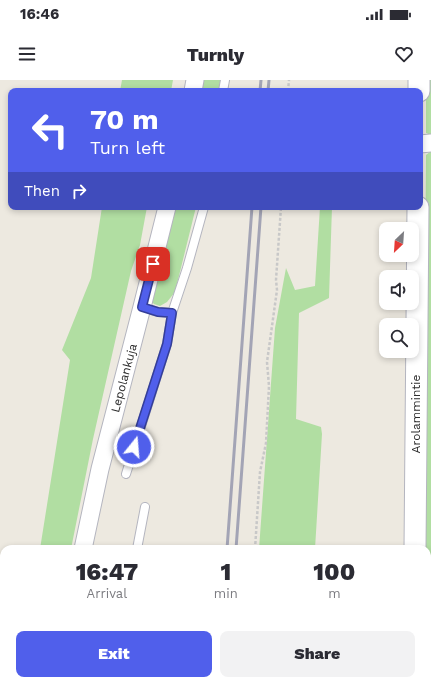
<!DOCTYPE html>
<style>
body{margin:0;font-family:"Work Sans",sans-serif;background:#f2f2f3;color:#2b2b33;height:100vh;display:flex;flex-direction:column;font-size:15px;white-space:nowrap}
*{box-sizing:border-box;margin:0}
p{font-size:13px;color:#7c7c81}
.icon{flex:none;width:22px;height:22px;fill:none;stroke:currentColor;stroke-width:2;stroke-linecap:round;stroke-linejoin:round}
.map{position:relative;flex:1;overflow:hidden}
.drawer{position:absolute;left:0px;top:465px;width:431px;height:140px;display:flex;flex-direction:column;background:#fff;border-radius:12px 12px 0 0;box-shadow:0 2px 6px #0003}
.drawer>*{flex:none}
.banner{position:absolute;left:8px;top:8px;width:415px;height:122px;border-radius:8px;box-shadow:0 2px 6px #0003;background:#505feb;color:#fff;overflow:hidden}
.needle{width:26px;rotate:205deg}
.controls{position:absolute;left:379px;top:142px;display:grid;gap:8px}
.controls a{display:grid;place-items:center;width:40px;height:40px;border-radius:8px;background:#fff;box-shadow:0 2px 6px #0003;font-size:20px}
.pin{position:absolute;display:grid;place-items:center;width:34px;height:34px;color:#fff;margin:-17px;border-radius:8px;box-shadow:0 2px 6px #0006}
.me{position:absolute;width:44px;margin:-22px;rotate:17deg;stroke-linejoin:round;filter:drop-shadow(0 0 3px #0008)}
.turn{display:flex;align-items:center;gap:14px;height:84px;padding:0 16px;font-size:18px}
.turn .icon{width:52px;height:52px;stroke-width:2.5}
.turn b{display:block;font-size:28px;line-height:34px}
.then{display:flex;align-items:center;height:38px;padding:0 16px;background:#0003;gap:8px;font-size:15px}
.eta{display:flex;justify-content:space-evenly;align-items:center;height:68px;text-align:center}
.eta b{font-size:24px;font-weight:800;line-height:28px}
.primary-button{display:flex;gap:8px;margin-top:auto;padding:8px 16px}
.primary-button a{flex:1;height:46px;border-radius:8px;background:#505feb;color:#fff;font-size:16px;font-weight:800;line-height:46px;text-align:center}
.primary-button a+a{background:#f2f2f3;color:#2b2b33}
.status{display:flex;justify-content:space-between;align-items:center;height:28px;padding:0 20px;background:#fff;direction:ltr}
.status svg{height:11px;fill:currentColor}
header{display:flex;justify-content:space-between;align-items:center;height:52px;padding:0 16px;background:#fff;font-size:18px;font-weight:800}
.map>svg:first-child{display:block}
</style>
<div class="status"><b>16:46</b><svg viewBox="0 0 49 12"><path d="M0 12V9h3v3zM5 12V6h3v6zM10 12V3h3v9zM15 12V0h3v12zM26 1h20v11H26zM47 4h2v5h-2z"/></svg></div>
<header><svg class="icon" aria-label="menu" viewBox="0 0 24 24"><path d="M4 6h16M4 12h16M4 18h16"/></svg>Turnly<svg class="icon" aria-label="heart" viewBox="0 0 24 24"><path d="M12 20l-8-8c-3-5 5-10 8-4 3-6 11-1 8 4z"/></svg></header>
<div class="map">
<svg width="431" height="605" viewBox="0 0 431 605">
<rect width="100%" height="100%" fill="#ede9e0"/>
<path fill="#b1dea2" d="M 122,0 L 173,0 L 171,11 L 120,11 Z
M 201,0 L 221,0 L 219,11 L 198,11 Z
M 426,0 L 431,0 L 431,55 L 426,53 Z
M 431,71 L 431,605 L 422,605 L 422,601 L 427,601 L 427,469 L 423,469 L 426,75 Z
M 102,127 L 147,127 L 140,165 L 131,191 L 93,359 L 71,469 L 40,469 L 70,280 L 62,270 L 91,198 Z
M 171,127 L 196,127 L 175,212 L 167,222 L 160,226 L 154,224 L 150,220 Z
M 320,127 L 332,127 L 329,218 L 299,233 L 296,339 L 321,347 L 322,354 L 315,469 L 259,469 L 275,248 L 286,188 L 295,210 L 315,206 Z
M 19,601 L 46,601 L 46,605 L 20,605 Z
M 249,601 L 306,601 L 306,605 L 249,605 Z"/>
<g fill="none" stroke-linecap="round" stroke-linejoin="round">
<defs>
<path id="service" d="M 223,11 L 225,0
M 172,233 L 187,188 L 204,127
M 126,394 L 167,264 L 172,233 L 158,232 L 142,227
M 137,469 L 145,427
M 111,605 L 111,601"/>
<path id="minor" d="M 193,11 L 195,0
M 420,64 L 431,63
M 83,469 L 100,389 L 142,227 L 167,127
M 63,605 L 63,601"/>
<path id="tertiary" d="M 419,11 L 419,0
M 415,469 L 418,127
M 414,605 L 414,601"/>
</defs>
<use href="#service" stroke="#b4b5bf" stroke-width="10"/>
<use href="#minor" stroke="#b4b5bf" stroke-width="19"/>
<use href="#tertiary" stroke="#b4b5bf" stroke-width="23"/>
<path stroke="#c8c8c8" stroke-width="2.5" stroke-dasharray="3 2" stroke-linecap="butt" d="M 288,11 L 289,0
M 255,469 L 260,392 L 266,363 L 269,306 L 267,282 L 277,210 L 276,200 L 281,127
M 244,605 L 244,601"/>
<use href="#service" stroke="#fff" stroke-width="8"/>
<use href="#minor" stroke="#fff" stroke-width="17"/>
<use href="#tertiary" stroke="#fff" stroke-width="21"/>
<path stroke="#a3a4b5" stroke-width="3" d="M 260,11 L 261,0
M 268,11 L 269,0
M 227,469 L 252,127
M 236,469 L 261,127
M 218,605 L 218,601
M 226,605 L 227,601"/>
</g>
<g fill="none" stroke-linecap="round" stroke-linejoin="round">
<defs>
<path id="route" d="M 134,367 L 167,264 L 172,233 L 158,232 L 142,227 L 153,184"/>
</defs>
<use href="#route" stroke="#343e99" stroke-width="10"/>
<use href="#route" stroke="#505feb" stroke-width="7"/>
</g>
<g text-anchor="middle" stroke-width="3" stroke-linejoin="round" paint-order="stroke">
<g font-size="12" fill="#2d2d2d" stroke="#fff">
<text transform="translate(124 298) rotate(-75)" y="4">Lepolankuja</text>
<text transform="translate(416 334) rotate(-90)" y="4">Arolammintie</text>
</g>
</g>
</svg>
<div class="controls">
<a><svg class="needle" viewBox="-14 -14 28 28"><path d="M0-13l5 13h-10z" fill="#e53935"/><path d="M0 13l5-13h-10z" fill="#7c7c81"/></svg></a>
<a><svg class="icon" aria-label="sound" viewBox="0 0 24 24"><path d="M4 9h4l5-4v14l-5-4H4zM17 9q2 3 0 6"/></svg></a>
<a><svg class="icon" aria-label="search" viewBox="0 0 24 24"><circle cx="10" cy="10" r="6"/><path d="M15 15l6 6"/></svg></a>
</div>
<div class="pin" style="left:153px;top:184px;background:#d93025"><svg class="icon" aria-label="arrive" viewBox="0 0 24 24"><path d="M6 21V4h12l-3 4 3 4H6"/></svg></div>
<svg class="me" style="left:134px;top:367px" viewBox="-20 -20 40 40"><circle r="17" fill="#505feb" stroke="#fff" stroke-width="3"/><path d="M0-11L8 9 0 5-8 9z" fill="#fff"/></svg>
<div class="banner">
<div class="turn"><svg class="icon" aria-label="left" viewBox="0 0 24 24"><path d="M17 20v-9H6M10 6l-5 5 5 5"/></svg><div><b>70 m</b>Turn left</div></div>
<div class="then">Then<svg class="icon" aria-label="right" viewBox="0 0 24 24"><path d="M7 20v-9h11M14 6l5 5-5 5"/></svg></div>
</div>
<section class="drawer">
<div class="eta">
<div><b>16:47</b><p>Arrival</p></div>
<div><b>1</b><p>min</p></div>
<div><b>100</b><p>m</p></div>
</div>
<div class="primary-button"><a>Exit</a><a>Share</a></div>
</section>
</div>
